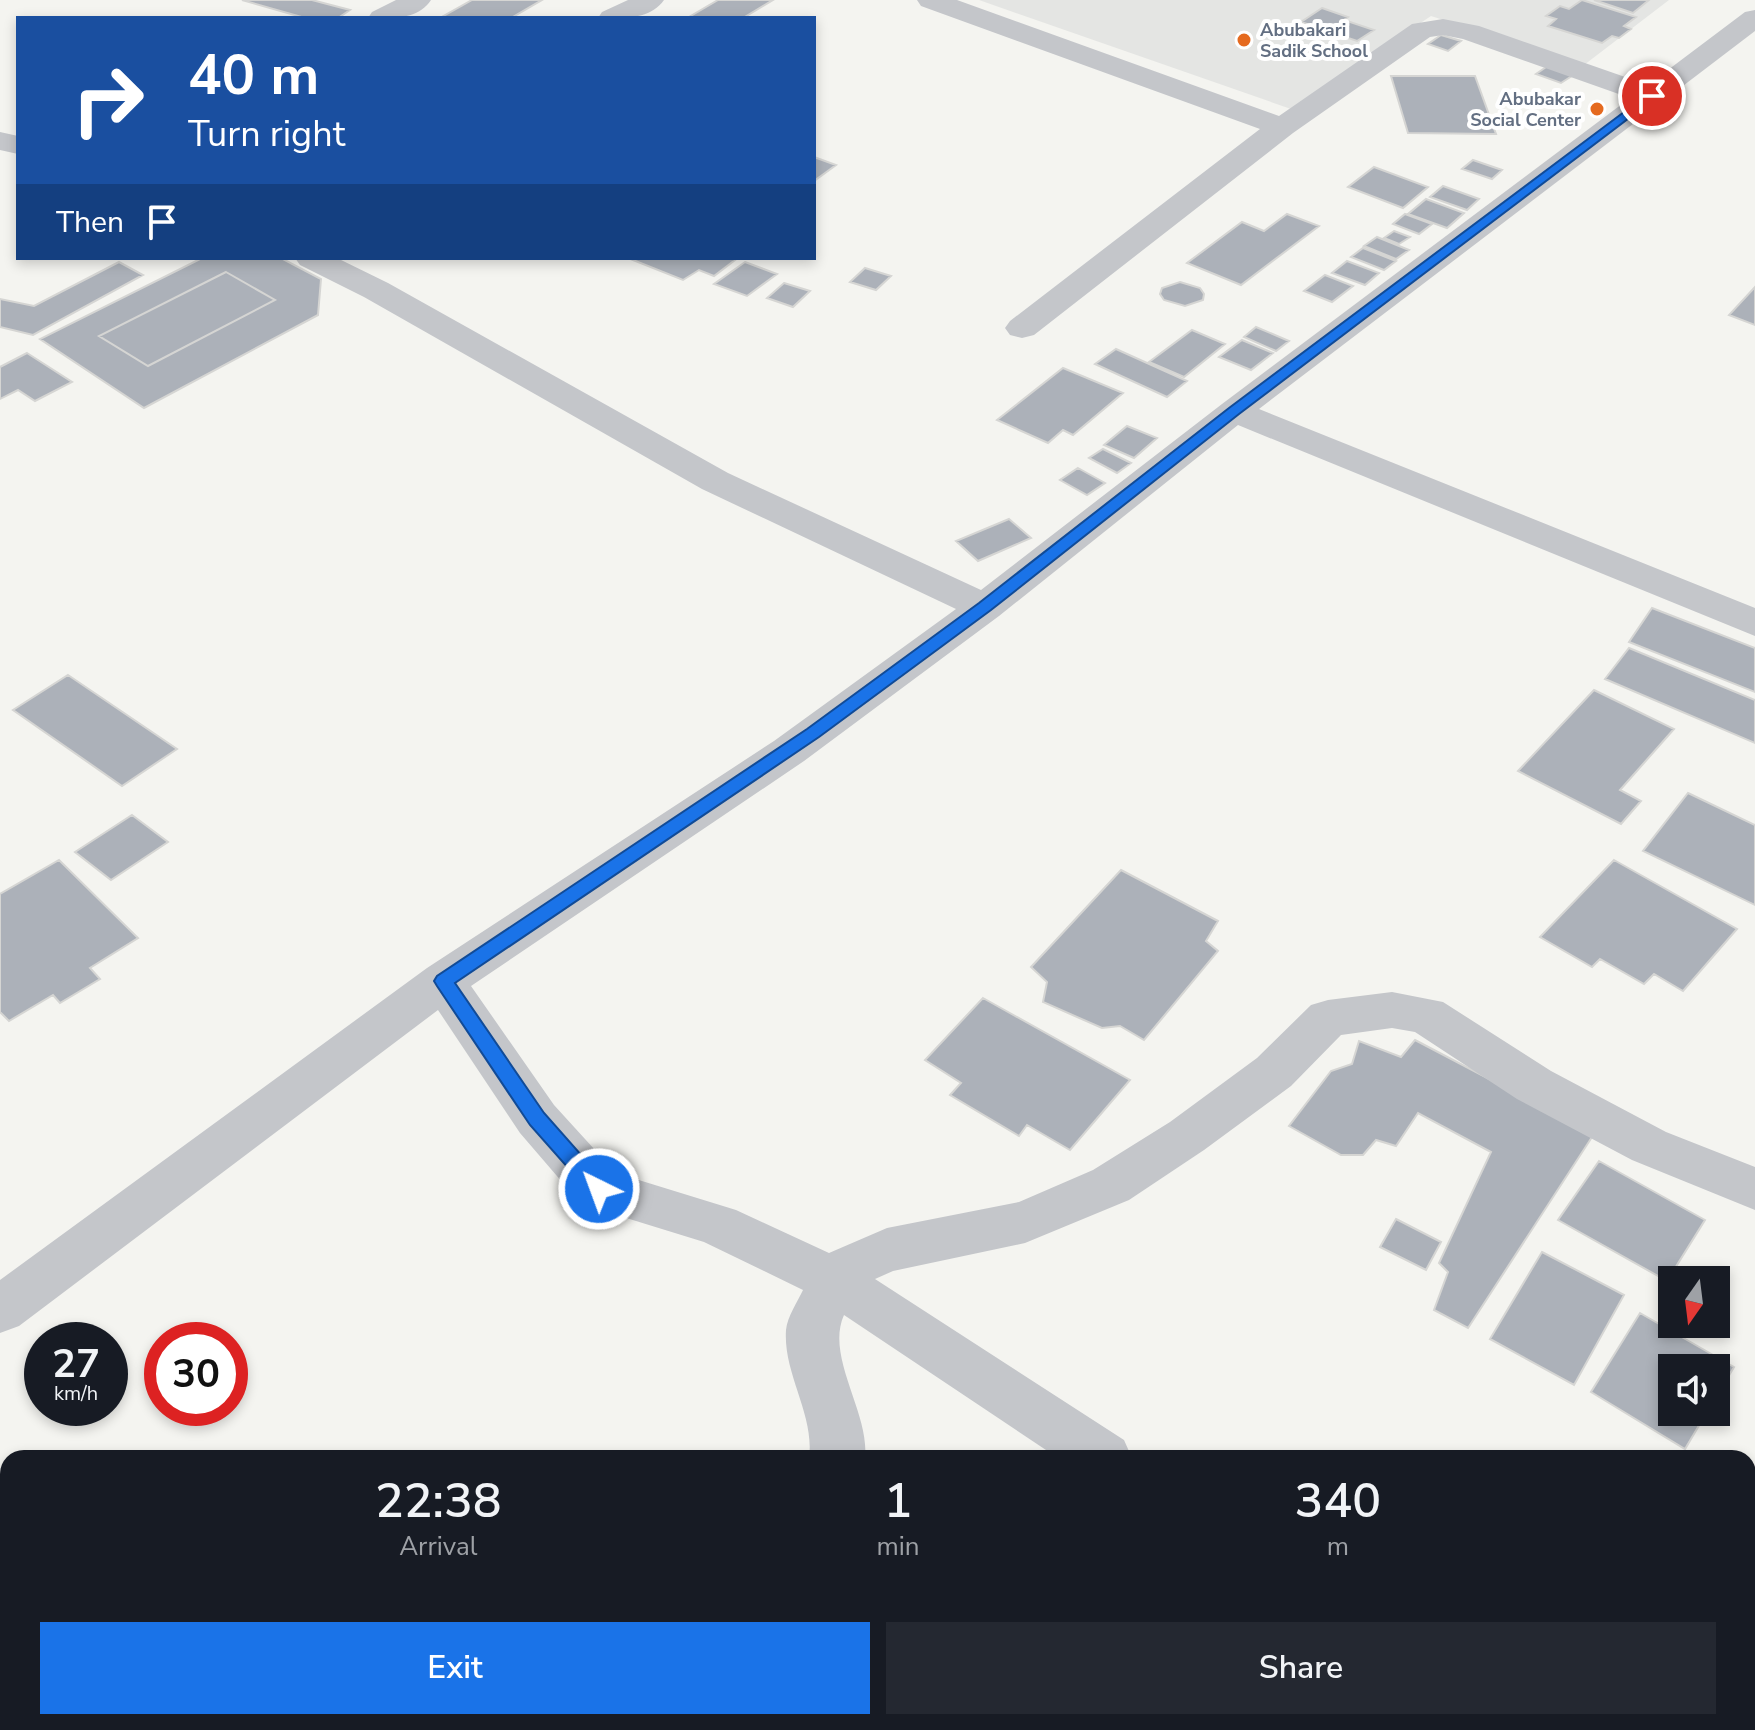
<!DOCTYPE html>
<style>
body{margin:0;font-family:"Nunito Sans",sans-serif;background:#242831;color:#f1f3f6;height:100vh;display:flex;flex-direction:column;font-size:30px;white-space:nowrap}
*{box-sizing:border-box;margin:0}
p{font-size:26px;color:#9ea1a6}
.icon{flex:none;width:44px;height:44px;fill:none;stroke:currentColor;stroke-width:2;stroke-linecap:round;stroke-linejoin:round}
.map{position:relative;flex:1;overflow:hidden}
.drawer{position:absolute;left:0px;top:1450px;width:1756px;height:280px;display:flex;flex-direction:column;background:#171b24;border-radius:24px 24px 0 0;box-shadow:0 4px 12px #0003}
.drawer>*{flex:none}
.hud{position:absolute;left:16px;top:16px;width:800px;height:244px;border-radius:0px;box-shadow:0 4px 12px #0003;background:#1a4fa0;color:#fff;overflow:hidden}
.needle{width:52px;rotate:194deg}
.fabs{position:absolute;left:1658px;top:1266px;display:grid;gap:16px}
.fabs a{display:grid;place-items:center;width:72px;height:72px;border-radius:0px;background:#171b24;box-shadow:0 4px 12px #0003;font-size:40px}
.speed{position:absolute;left:24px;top:1322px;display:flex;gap:16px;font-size:40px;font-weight:700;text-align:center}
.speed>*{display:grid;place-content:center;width:104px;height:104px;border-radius:50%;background:#171b24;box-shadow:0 4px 12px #0003;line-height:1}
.speed small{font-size:20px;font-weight:400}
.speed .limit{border:12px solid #d22;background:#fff;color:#111}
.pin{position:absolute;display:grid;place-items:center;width:68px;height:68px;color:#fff;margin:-34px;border:4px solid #fff;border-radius:50%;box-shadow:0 2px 8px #0007}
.me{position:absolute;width:88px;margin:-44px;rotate:318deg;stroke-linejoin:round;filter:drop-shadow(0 0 6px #0008)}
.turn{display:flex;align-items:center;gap:28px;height:168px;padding:0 40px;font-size:36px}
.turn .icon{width:104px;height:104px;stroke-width:2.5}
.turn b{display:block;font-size:56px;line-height:68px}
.then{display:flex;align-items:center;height:76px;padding:0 40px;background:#0003;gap:16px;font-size:30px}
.eta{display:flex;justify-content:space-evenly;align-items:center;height:136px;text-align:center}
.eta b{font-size:48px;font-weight:600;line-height:56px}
.cta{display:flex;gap:16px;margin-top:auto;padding:16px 40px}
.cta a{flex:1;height:92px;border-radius:0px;background:#1a73e8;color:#fff;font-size:32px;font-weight:600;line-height:92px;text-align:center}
.cta a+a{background:#242831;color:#f1f3f6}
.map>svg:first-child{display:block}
</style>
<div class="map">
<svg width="1755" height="1730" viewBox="0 0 1755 1730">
<rect width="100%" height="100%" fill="#f4f4f0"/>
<path fill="#e4e5e3" d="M 979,0 L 1669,0 L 1584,65 L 1431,16 L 1291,109 Z"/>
<path fill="#acb1b9" stroke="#d5d5d3" stroke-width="2" fill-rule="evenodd" d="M 242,0 L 312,0 L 350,10 L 338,18 L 305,18 Z
M 472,0 L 542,0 L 511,18 L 440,18 Z
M 718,0 L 773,0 L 743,18 L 689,17 Z
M 1582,0 L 1636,17 L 1624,26 L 1631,29 L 1619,38 L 1612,36 L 1602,43 L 1548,26 L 1556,19 L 1546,16 L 1560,6 L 1569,9 Z
M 1594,0 L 1649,0 L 1633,13 Z
M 1322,8 L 1348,17 L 1344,20 L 1374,30 L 1357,41 L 1301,22 Z
M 1441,35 L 1461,41 L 1448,51 L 1428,44 Z
M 1552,63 L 1578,72 L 1561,83 L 1536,74 Z
M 1391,76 L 1475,76 L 1496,134 L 1408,133 Z
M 814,157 L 836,165 L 814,181 Z
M 1473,160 L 1502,170 L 1492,179 L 1462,169 Z
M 1374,167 L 1428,187 L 1403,208 L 1348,187 Z
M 1443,186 L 1479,199 L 1467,210 L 1430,197 Z
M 1426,199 L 1464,213 L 1447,228 L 1408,214 Z
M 1287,214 L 1319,226 L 1241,285 L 1187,263 L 1242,222 L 1264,231 Z
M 1405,214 L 1432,224 L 1419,234 L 1393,224 Z
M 1394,231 L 1410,237 L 1399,244 L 1384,238 Z
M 1377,237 L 1409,250 L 1396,259 L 1364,246 Z
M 1363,248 L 1396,261 L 1384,270 L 1351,257 Z
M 202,258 L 281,258 L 321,279 L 318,315 L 144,408 L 40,339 ZM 226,272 L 275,300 L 148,366 L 99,336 Z
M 628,258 L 730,258 L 735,260 L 714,276 L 699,270 L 683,280 Z
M 1347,261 L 1379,273 L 1365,285 L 1332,273 Z
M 119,262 L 143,275 L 33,335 L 0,327 L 0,299 L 34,306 Z
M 745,262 L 777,274 L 747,296 L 714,284 Z
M 865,268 L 891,276 L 876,290 L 850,282 Z
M 226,272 L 275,300 L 148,366 L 99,336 Z
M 1325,275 L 1353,286 L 1332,302 L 1304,291 Z
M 1180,282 L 1200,288 L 1204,294 L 1203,300 L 1185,306 L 1164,300 L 1160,294 L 1162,288 Z
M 784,283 L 810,291 L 793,307 L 767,298 Z
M 1755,287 L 1755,325 L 1729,315 Z
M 1256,327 L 1289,341 L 1276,351 L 1244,337 Z
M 1192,330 L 1225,344 L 1184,377 L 1149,362 Z
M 1242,340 L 1273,353 L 1251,370 L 1219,357 Z
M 1116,349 L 1187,381 L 1167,397 L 1095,364 Z
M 27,353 L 72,382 L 35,401 L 18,390 L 0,399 L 0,367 Z
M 1063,368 L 1123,393 L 1073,435 L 1063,430 L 1048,443 L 997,420 Z
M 1127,426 L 1157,438 L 1134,458 L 1104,445 Z
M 1103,449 L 1131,463 L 1117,473 L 1089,458 Z
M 1078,468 L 1105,483 L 1087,495 L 1060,480 Z
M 1009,519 L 1031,538 L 978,561 L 956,541 Z
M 1652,608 L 1755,648 L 1755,692 L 1629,642 Z
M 1629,648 L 1755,700 L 1755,743 L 1605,679 Z
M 68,675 L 177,749 L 122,786 L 13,710 Z
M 1594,690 L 1674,729 L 1620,790 L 1641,801 L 1621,824 L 1518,771 Z
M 1688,793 L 1755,825 L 1755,905 L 1643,851 Z
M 132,815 L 168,842 L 111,880 L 75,852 Z
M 59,860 L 138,938 L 90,968 L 100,979 L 60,1003 L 53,995 L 9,1021 L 0,1012 L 0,894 Z
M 1614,860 L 1737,929 L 1683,991 L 1654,974 L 1644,984 L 1600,959 L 1592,967 L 1540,937 Z
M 1121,870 L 1218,921 L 1206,941 L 1218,951 L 1144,1040 L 1120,1026 L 1102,1028 L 1043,1002 L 1047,982 L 1031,967 Z
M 983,998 L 1130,1080 L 1070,1150 L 1027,1125 L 1019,1136 L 950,1095 L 961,1083 L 925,1060 Z
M 1415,1040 L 1594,1134 L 1468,1328 L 1434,1310 L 1448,1272 L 1439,1263 L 1491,1152 L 1418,1113 L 1396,1146 L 1376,1140 L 1363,1155 L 1341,1155 L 1289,1126 L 1331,1071 L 1352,1064 L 1359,1041 L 1401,1057 Z
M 1599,1161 L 1705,1220 L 1667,1281 L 1558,1220 Z
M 1396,1219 L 1441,1242 L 1426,1270 L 1380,1247 Z
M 1542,1252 L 1624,1295 L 1574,1385 L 1490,1339 Z
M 1640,1313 L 1734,1367 L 1716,1397 L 1716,1368 L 1672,1368 L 1672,1412 L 1707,1412 L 1685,1449 L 1591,1392 Z
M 379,1722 L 602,1722 L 594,1730 L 387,1730 Z
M 1036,1722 L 1116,1722 L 1109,1730 L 1078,1730 L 1073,1726 L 1070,1730 L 1046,1730 Z"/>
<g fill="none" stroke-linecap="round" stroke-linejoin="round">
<path fill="#c4c6ca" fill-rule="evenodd" d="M 396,0 L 431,0 C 417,21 390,18 368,18 L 372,12 Z
M 628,0 L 664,0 C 649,21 620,18 598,18 L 602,12 Z
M 917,0 L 957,0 L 1279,116 L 1412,24 L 1443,19 L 1479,26 L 1648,85 L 1745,12 L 1755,10 L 1755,31 L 1259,409 L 1755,608 L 1755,636 L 1238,425 L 999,616 L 804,761 L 471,986 L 554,1105 L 616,1173 L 736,1210 L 829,1253 L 887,1228 L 1019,1202 L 1093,1170 L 1170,1122 L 1257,1058 L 1311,1005 L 1328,1000 L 1392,992 L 1443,1002 L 1551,1071 L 1666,1132 L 1755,1167 L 1755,1210 L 1632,1160 L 1517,1099 L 1415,1032 L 1392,1028 L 1341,1035 L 1291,1086 L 1204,1150 L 1129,1200 L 1025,1243 L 893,1271 L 875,1279 L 1124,1440 L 1132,1458 L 1058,1458 L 844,1315 C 825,1357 870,1413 865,1458 L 809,1458 C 815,1415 783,1374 786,1330 C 787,1317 798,1301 803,1290 L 704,1242 L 581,1204 L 520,1133 L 438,1010 L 19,1326 L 0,1333 L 0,1280 L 427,968 L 774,741 L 956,609 L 702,489 L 364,297 L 300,265 L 295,258 L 337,258 L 388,283 L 728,473 L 981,590 L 1222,404 L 1630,98 L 1463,39 L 1443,35 L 1430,37 L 1293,133 L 1034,335 L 1022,338 L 1010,335 L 1005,328 L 1010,321 L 1260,129 L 921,6 Z
M 0,132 L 18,136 L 18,154 L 0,150 Z
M 631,1722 L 697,1722 L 694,1730 L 628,1730 Z
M 1261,1722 L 1321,1722 L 1321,1730 L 1261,1730 Z"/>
</g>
<path fill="#1a73e8" stroke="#114b97" stroke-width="2" d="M 1648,94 L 1658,96 L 1239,414 L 991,610 L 819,737 L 455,983 L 544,1113 L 606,1183 L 609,1189 L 606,1195 L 599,1198 L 592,1195 L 530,1125 L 437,986 L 434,981 L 437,976 L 807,729 L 979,603 L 1229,408 Z"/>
<g fill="#e56a1f" stroke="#fff" stroke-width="3">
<circle cx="1244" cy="40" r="8"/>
<circle cx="1597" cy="109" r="8"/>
</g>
<g text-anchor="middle" stroke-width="8" stroke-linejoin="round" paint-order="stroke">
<g font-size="18" font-weight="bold" fill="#636f82" stroke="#fff" text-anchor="start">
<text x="1260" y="36">Abubakari<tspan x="1260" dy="21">Sadik School</tspan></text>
<text x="1581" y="105" text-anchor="end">Abubakar<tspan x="1581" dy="21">Social Center</tspan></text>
</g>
</g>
</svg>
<div class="fabs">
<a><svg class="needle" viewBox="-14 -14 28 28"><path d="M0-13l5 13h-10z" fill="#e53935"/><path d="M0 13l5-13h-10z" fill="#9ea1a6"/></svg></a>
<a><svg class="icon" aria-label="sound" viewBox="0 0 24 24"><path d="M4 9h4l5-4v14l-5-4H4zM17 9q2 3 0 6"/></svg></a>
</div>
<div class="speed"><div>27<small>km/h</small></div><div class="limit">30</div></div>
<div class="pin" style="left:1652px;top:96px;background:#d93025"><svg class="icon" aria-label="arrive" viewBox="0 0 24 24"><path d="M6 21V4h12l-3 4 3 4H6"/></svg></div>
<svg class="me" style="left:599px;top:1189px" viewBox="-20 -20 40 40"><circle r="17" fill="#1a73e8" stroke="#fff" stroke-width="3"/><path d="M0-11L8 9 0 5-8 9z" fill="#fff"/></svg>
<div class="hud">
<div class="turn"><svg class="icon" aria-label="right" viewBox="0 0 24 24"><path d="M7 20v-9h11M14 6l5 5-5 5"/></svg><div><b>40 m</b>Turn right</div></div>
<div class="then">Then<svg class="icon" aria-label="arrive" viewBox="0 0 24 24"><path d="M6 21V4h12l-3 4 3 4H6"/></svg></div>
</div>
<section class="drawer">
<div class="eta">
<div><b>22:38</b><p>Arrival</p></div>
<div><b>1</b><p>min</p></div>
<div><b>340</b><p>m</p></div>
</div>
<div class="cta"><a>Exit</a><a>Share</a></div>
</section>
</div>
